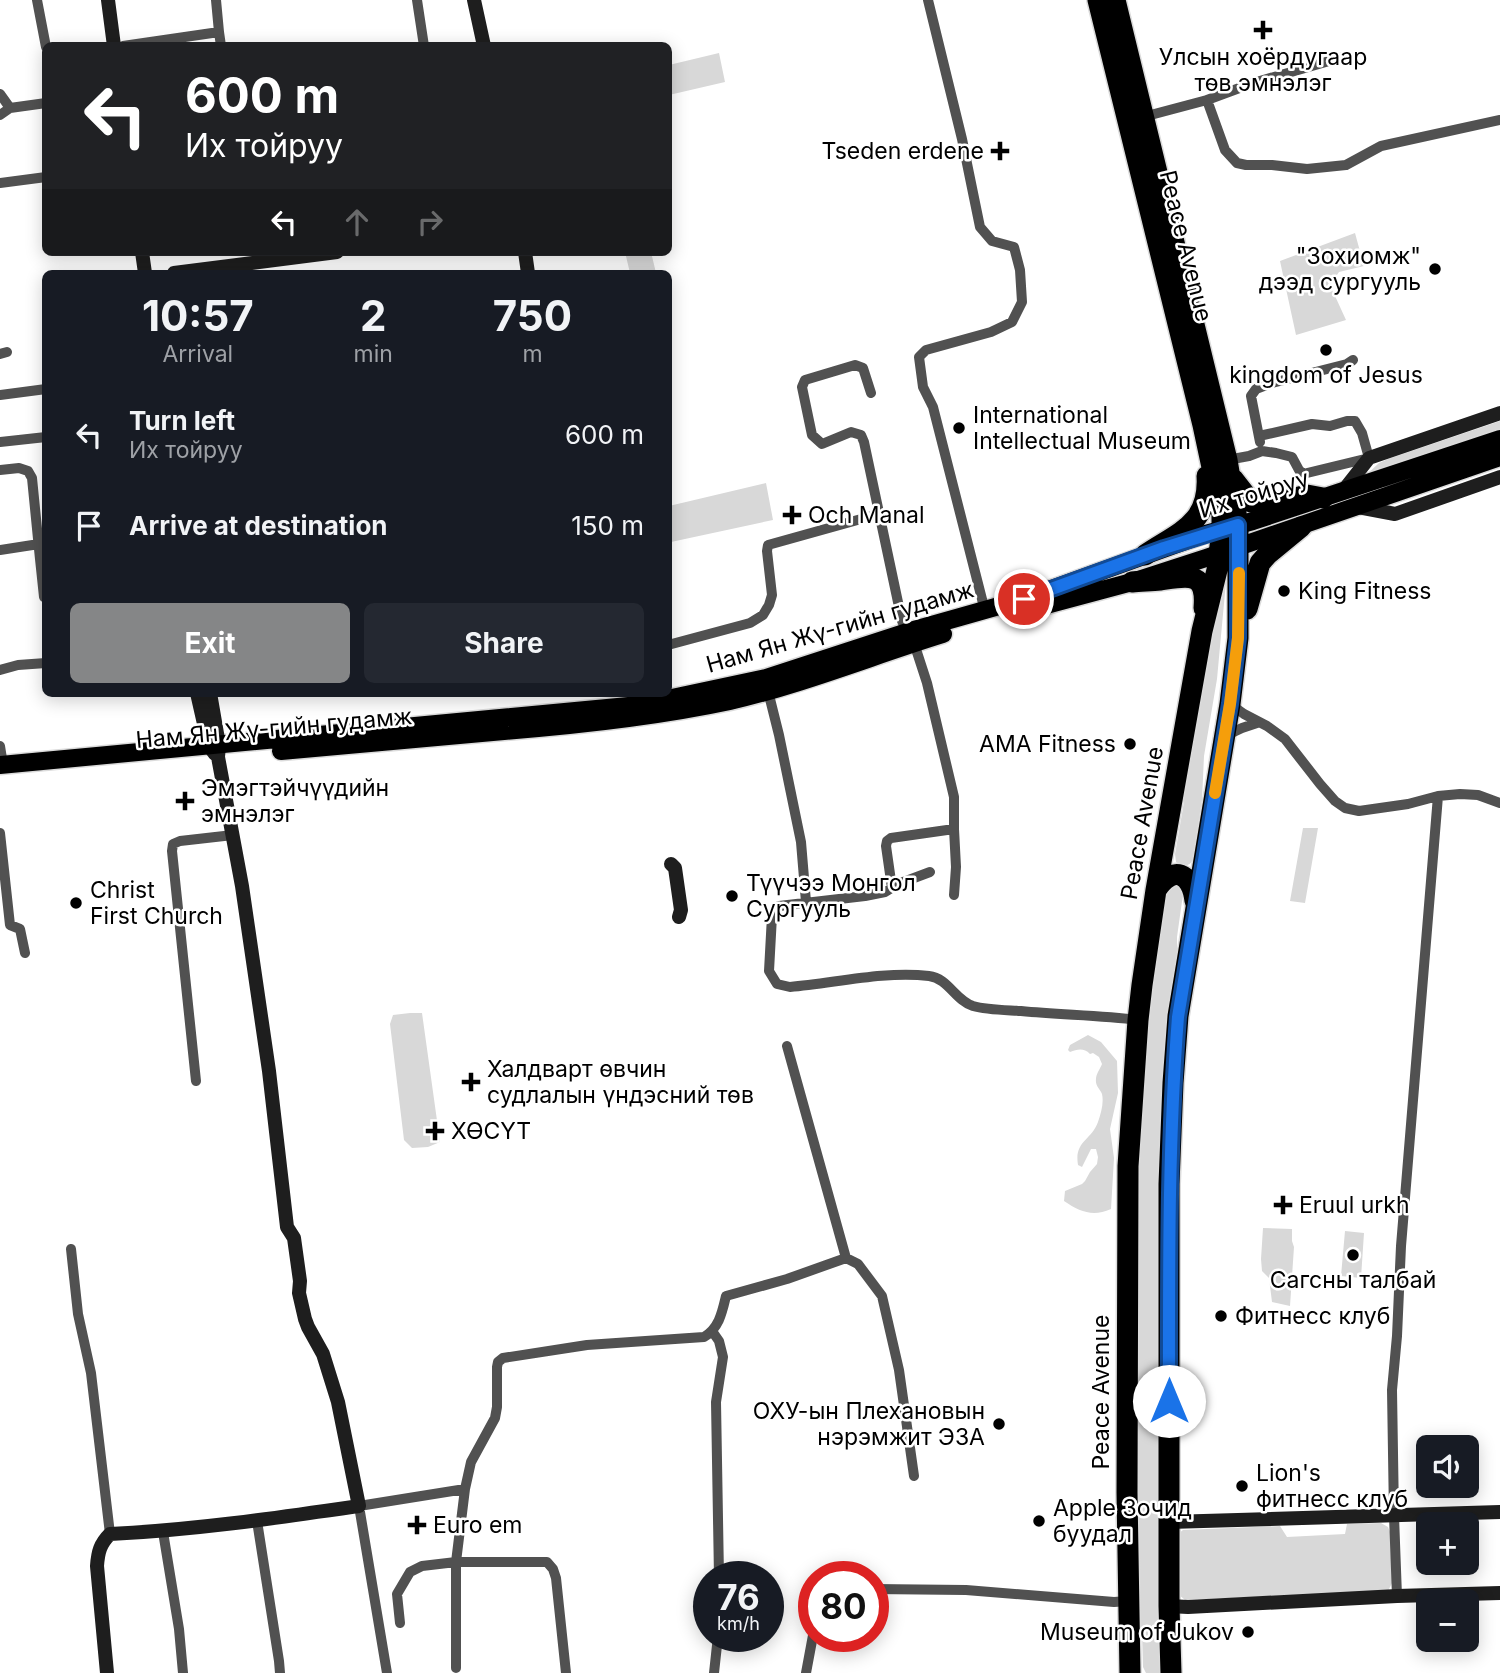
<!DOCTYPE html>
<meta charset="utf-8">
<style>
body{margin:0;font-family:Inter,sans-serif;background:#242831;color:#f1f3f6;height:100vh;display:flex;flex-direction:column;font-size:26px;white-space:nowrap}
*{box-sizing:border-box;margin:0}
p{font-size:23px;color:#9ea1a6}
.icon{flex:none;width:38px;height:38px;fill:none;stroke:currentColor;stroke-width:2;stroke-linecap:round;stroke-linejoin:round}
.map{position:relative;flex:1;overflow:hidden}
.panel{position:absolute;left:42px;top:270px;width:630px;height:427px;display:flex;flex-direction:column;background:#171b24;border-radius:10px;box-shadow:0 4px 18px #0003}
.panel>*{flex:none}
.top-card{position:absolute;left:42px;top:42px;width:630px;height:214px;border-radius:10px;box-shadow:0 4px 18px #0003;background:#202124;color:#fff;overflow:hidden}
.fabs{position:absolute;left:1416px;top:1435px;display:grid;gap:14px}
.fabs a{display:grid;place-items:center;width:63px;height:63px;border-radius:10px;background:#171b24;box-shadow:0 4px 18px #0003;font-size:35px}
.speed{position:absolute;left:693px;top:1561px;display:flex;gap:14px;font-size:35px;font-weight:700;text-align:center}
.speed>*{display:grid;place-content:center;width:91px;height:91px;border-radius:50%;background:#171b24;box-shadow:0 4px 18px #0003;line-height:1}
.speed small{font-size:18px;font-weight:400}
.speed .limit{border:10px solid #d22;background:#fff;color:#111}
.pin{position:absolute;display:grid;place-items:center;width:60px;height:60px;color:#fff;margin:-30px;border:4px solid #fff;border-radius:50%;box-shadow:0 2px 7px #0007}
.me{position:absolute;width:77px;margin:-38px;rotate:0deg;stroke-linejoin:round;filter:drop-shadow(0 0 5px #0008)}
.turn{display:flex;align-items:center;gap:24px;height:147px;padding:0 28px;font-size:32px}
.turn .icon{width:91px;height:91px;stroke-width:2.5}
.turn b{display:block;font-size:49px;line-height:60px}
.lanes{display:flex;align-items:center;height:66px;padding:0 28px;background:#0003;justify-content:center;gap:35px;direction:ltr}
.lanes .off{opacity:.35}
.eta{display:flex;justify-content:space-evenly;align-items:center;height:119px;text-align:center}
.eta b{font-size:42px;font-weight:700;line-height:49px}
.cta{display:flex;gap:14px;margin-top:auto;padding:14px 28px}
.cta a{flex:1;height:80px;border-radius:10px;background:#858687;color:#fff;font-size:28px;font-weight:700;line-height:80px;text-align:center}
.cta a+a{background:#242831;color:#f1f3f6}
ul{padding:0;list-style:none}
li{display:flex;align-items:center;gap:21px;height:91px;padding:0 28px}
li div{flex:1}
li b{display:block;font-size:26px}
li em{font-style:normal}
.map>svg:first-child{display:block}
</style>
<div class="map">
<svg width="1500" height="1673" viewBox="0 0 1500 1673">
<rect width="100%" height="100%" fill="#fff"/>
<path fill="#d8d8d8" d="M 719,53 L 725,82 L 669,95 L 669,65 Z
M 1355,233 L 1364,266 L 1339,272 L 1330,285 L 1346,320 L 1296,335 L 1280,261 Z
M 625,252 L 651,252 L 656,273 L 630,273 Z
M 1500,421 L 1500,432 L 1363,478 L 1379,463 L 1388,459 Z
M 766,483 L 773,520 L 671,542 L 669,526 L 669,506 Z
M 1227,571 L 1217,679 L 1204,756 L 1202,800 L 1193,859 C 1190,867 1183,867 1176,862 L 1175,854 L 1184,802 L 1184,777 L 1208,639 Z
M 1303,828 L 1318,828 L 1305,903 L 1290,901 Z
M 1168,883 L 1184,887 L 1177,937 L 1177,966 L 1163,1065 L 1160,1183 L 1162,1673 L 1146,1673 L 1143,1667 L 1142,1634 L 1137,1596 L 1136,1302 L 1138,1118 L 1148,1000 Z
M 410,1013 L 422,1013 L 440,1142 L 428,1147 L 412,1148 L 404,1140 L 390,1024 L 393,1015 Z
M 1088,1035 L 1101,1042 L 1117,1061 L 1118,1093 L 1110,1129 L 1114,1158 L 1111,1209 C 1093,1217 1080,1212 1064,1201 L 1065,1191 L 1082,1184 L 1085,1181 L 1090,1172 L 1097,1164 L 1098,1157 L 1096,1149 L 1091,1149 L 1082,1167 L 1078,1165 C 1074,1141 1091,1141 1098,1122 C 1101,1113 1104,1103 1102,1094 C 1100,1089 1095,1086 1096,1079 C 1096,1074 1100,1069 1102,1064 L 1099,1057 L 1093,1053 L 1090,1054 C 1084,1048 1078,1049 1070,1052 L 1068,1050 L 1070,1045 Z
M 1263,1228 L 1292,1229 L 1292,1241 L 1294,1247 L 1290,1306 L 1272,1302 L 1269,1278 L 1262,1271 L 1261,1259 Z
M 1345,1231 L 1364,1233 L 1361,1278 L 1341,1276 Z
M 1381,1523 L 1388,1527 L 1390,1532 L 1392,1583 L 1388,1591 L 1185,1600 L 1178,1594 L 1178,1534 L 1183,1530 L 1280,1526 L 1287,1537 L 1345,1534 L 1347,1524 Z"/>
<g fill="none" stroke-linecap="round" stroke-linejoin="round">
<defs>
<path id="primary" d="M 1020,612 L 1132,582 L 1206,558 L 1500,457
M 281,751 C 355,745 429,738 504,731 C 580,725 655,717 730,701 C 803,684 872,656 943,634
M 0,765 L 639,705 L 766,678 L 907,632 L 1024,599 L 1202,535 L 1253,521 L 1500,439"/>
<path id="highway" d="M 1098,0 L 1203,425 L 1222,514 L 1222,530 L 1217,570 L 1202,631 L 1156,890 L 1142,985 L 1138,1020 L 1128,1166 L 1127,1493 L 1130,1673
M 1115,0 L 1227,460 L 1238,525 L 1238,638 L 1230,704 L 1178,1016 L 1173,1083 L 1169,1184 L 1169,1606 L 1171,1673
M 1233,479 L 1251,502 L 1261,505 L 1269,505 L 1307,495 L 1323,498
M 1145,555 C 1179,532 1210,524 1207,476
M 1132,582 C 1141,581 1151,581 1160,580 C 1187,576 1207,570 1204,608
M 1247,609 L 1260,563 L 1267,555 L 1301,527
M 1156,890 C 1173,864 1192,873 1195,901"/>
</defs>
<use href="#primary" stroke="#dbdbdb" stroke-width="21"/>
<use href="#highway" stroke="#dbdbdb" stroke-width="24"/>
<path stroke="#515151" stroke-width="10" d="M 37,0 L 46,47
M 216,0 L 219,32
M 417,0 L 424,46
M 928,0 L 962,139 L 980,227 L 992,241 L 1014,247 L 1020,270 L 1022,302 L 1012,322 L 991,332 L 926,350 L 919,357 L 923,387 L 933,407 L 985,611
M 123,46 L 219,32 L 221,46
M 0,94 L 10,108
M 1207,100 L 1253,83 L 1343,57
M 0,115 L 10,108 L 46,103
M 1143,117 L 1207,100 L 1225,150 L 1237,163 L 1246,165 L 1272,165 L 1307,169 L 1346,165 L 1381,146 L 1500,120
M 0,183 L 46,177
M 0,354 L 7,352
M 871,393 L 863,368 L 855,365 L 805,380 L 802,387 L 812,435 L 822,444 L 851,432 L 861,435 L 864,442 L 902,621 L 907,632
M 0,395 L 46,389
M 0,442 L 46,437
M 1260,442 L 1251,396 L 1256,389 L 1272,383 L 1347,364 L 1353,360
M 1227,460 L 1249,456 L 1262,451 L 1276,453 L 1292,457 L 1299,470 L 1303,474 L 1369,458 L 1362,433 L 1355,421 L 1347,421 L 1330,426 L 1312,424 L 1259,436
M 0,470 L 19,468 L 28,471 L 32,478 L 40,559
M 0,550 L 39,544
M 46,558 L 40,559 L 44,597 L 46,596
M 668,645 L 750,623 L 763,615 L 769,605 L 772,595 L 767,551 L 768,545 L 879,514
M 0,670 L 18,665 L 46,663
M 768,691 L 779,735 L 801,842 L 806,902
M 1230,704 L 1244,714 L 1267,726 L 1285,739 L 1320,784 L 1335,801 L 1345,808 L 1359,811 L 1408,804 L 1438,796 L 1460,794 L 1478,795 L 1500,803
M 1225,736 L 1242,728 L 1257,723
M 0,746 L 3,765
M 0,833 L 10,925 L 20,929 L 25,953
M 930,872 L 898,884 L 885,892 L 865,896 L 779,906 L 772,916 L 769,971 L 777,984 L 790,987 C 836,983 883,971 929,976 C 948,978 955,1000 973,1006 C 987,1010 1005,1010 1021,1011 C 1060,1015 1099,1015 1138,1020
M 892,888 L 886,846 L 887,841 L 891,838 L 954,829 L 954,797 L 927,683 L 914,643
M 954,895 L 956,867 L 954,829
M 787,1046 L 846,1258
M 196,1081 L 172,851 L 173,844 L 180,841 L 233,835
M 71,1249 L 78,1314 L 91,1373 L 110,1534
M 712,1331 L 719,1341 L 723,1357 L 716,1402 L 719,1577
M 257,1521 L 279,1661 L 280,1673
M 163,1532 L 179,1629 L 183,1673
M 873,1589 L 966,1590 L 1114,1602 L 1128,1601
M 1397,1596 L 1394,1516 L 1392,1390 L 1397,1336 L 1401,1246 L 1438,796
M 400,1623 L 397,1594 L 410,1572 L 422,1566 L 456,1562 L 547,1562 L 553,1569 L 556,1578 L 566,1673
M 456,1668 L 456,1562 L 465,1489
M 387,1673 L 359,1506 L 465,1489 L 471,1462 L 495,1418 L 497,1407 L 497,1367 L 498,1362 L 503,1358 L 587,1345 L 704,1337 C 719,1328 722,1313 726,1296 L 787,1279 L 846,1258 L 858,1264 L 882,1296 L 899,1370 L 914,1476
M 714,1673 L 718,1636
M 806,1673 L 814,1630"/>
<path stroke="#1e1e1e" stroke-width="14" d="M 108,0 L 114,46
M 474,0 L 484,46
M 142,252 L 145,273
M 525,252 L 528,273
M 174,273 L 337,252
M 1343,491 L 1369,458 L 1500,413
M 1358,507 L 1395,514 L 1500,477
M 197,693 L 209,746 L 215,754
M 671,864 L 675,868 L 681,910 L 679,917
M 1169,1522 L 1500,1512
M 1169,1606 L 1188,1607 L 1397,1596 L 1500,1593
M 107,1673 L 97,1566 C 98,1552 100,1544 110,1534 C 194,1530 276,1518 359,1506 L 338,1402 L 323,1354 L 308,1327 L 305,1319 L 299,1293 L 300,1281 L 294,1238 L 287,1227 L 269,1071 L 242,886 L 218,757 L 219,745 L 210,693"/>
<use href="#primary" stroke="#000" stroke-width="18"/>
<use href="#highway" stroke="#000" stroke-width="21"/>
</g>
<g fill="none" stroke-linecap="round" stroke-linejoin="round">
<defs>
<path id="route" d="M 1024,599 L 1164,548 L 1238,525 L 1238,638 L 1230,704 L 1178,1017 C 1168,1145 1169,1273 1169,1401"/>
</defs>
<use href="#route" stroke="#114b97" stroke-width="18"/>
<use href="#route" stroke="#1a73e8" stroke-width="12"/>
<path stroke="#f59e0b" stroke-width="12" d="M 1215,793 L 1230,704 L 1238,638 L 1239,573"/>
</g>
<g fill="#000" stroke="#fff" stroke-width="2.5">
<path d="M1259.5 19.5h7v7h7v7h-7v7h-7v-7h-7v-7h7z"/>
<path d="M996.5 140.5h7v7h7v7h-7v7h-7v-7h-7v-7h7z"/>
<circle cx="1435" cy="269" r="7"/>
<circle cx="1326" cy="350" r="7"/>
<circle cx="959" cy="428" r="7"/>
<path d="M788.5 504.5h7v7h7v7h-7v7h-7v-7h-7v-7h7z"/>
<circle cx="1284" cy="591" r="7"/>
<circle cx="1130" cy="744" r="7"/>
<path d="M181.5 790.5h7v7h7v7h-7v7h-7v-7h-7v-7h7z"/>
<circle cx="732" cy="896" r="7"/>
<circle cx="76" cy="903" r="7"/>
<path d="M467.5 1071.5h7v7h7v7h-7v7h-7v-7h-7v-7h7z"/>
<path d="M431.5 1120.5h7v7h7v7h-7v7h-7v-7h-7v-7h7z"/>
<path d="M1279.5 1194.5h7v7h7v7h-7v7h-7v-7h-7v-7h7z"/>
<circle cx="1353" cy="1255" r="7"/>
<circle cx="1221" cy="1316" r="7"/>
<circle cx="999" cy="1424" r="7"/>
<circle cx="1242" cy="1486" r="7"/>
<circle cx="1039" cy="1521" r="7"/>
<path d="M413.5 1514.5h7v7h7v7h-7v7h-7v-7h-7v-7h7z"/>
<circle cx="1248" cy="1632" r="7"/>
</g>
<g text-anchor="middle" stroke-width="5" stroke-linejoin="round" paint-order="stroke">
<g font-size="23" fill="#000" stroke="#fff" text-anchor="start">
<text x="1263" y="65" text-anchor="middle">Улсын хоёрдугаар<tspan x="1263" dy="26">төв эмнэлэг</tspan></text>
<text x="984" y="159" text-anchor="end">Tseden erdene</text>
<text x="1421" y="264" text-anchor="end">"Зохиомж"<tspan x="1421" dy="26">дээд сургууль</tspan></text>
<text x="1326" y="383" text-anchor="middle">kingdom of Jesus</text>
<text x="973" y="423">International<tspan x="973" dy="26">Intellectual Museum</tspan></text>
<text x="808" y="523">Och Manal</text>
<text x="1298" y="599">King Fitness</text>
<text x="1116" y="752" text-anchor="end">AMA Fitness</text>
<text x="201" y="796">Эмэгтэйчүүдийн<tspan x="201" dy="26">эмнэлэг</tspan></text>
<text x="746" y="891">Түүчээ Монгол<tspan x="746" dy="26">Сургууль</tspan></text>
<text x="90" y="898">Christ<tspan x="90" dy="26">First Church</tspan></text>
<text x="487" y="1077">Халдварт өвчин<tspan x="487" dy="26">судлалын үндэсний төв</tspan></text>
<text x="451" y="1139">ХӨСҮТ</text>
<text x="1299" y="1213">Eruul urkh</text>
<text x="1353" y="1288" text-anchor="middle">Сагсны талбай</text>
<text x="1235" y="1324">Фитнесс клуб</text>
<text x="985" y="1419" text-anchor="end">ОХУ-ын Плехановын<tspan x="985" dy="26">нэрэмжит ЭЗА</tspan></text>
<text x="1256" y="1481">Lion's<tspan x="1256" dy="26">фитнесс клуб</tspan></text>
<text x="1053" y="1516">Apple Зочид<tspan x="1053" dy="26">буудал</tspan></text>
<text x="433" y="1533">Euro em</text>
<text x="1234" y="1640" text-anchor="end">Museum of Jukov</text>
</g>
<g font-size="23" fill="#000" stroke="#fff">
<text transform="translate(1186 246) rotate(76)" y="8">Peace Avenue</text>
<text transform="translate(1254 494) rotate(-17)" y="8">Их тойруу</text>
<text transform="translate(840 627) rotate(-16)" y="8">Нам Ян Жү-гийн гудамж</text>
<text transform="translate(274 728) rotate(-5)" y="8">Нам Ян Жү-гийн гудамж</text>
<text transform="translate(1142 823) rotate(-80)" y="8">Peace Avenue</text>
<text transform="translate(1101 1392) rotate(-90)" y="8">Peace Avenue</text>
</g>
</g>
</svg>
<div class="fabs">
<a><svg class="icon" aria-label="sound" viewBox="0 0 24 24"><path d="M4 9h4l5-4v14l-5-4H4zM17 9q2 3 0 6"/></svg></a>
<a>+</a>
<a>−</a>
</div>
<div class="speed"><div>76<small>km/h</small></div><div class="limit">80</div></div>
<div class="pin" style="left:1024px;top:599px;background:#d93025"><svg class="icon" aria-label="arrive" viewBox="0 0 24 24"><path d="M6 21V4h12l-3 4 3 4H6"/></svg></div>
<svg class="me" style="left:1169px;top:1401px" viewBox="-20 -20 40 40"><circle r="19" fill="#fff"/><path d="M0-13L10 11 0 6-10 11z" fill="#1a73e8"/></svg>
<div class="top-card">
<div class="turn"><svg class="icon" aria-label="left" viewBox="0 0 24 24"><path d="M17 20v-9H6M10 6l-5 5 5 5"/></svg><div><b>600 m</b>Их тойруу</div></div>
<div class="lanes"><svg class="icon" aria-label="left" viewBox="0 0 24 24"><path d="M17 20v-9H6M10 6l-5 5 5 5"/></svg><svg class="icon off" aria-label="ahead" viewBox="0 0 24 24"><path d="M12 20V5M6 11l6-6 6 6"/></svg><svg class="icon off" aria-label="right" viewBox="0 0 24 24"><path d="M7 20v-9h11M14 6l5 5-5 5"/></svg></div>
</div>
<section class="panel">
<div class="eta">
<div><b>10:57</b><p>Arrival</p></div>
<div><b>2</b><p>min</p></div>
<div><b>750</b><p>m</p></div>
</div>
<ul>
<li><svg class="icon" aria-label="left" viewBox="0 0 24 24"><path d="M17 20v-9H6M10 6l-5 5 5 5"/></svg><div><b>Turn left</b><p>Их тойруу</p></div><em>600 m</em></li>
<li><svg class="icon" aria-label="arrive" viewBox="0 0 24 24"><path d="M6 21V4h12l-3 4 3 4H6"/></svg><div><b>Arrive at destination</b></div><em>150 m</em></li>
</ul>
<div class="cta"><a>Exit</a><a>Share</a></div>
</section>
</div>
